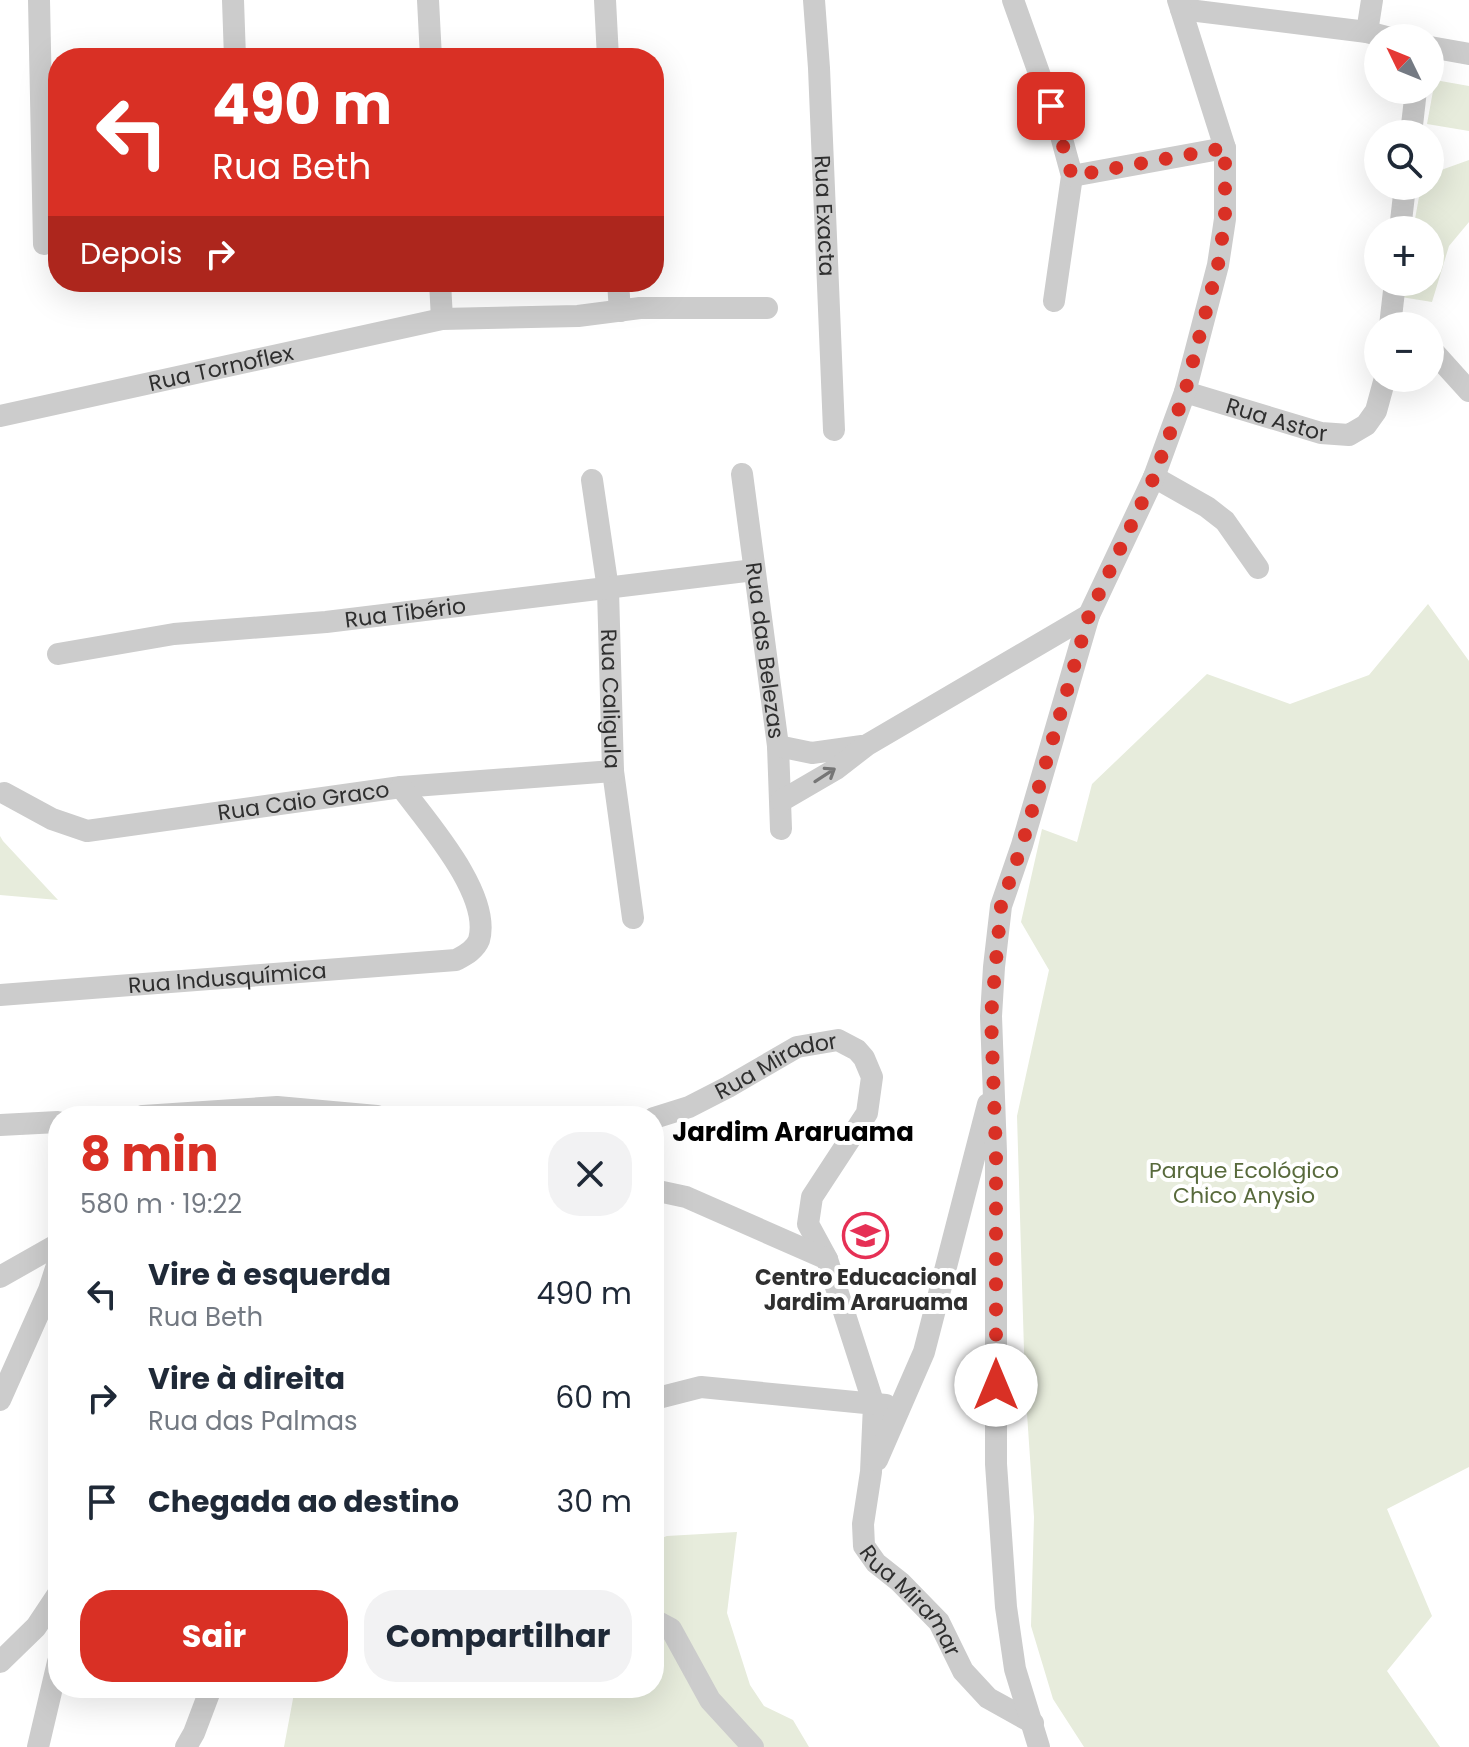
<!DOCTYPE html>
<html lang="pt">
<meta charset="utf-8">
<style>
body{margin:0;font-family:Poppins,sans-serif;background:#f2f2f3;color:#1f2937;height:100vh;display:flex;flex-direction:column;font-size:30px;white-space:nowrap}
*{box-sizing:border-box;margin:0}
p{font-size:26px;color:#747a83}
.icon{flex:none;width:44px;height:44px;fill:none;stroke:currentColor;stroke-width:2;stroke-linecap:round;stroke-linejoin:round}
.map{position:relative;flex:1;overflow:hidden}
.drawer{position:absolute;left:48px;top:1106px;width:616px;height:592px;display:flex;flex-direction:column;background:#fff;border-radius:32px;box-shadow:0 8px 32px #0002}
.drawer>*{flex:none}
.guide{position:absolute;left:48px;top:48px;width:616px;height:244px;border-radius:32px;box-shadow:0 8px 32px #0002;background:#d93025;color:#fff;overflow:hidden}
.needle{width:52px;rotate:313deg}
.buttons{position:absolute;left:1364px;top:24px;display:grid;gap:16px}
.buttons a{display:grid;place-items:center;width:80px;height:80px;border-radius:50%;background:#fff;box-shadow:0 8px 32px #0002;font-size:40px}
.pin{position:absolute;display:grid;place-items:center;width:68px;height:68px;color:#fff;margin:-34px;border-radius:16px;box-shadow:0 4px 12px #0006}
.me{position:absolute;width:88px;margin:-44px;rotate:0deg;stroke-linejoin:round;filter:drop-shadow(0 0 6px #0008)}
.turn{display:flex;align-items:center;gap:28px;height:168px;padding:0 32px;font-size:36px}
.turn .icon{width:104px;height:104px;stroke-width:2.5}
.turn b{display:block;font-size:56px;line-height:68px}
.then{display:flex;align-items:center;height:76px;padding:0 32px;background:#0003;gap:16px;font-size:30px}
.round{display:grid;place-items:center;flex:none;width:84px;height:84px;border-radius:32px;background:#f2f2f3}
.overview{display:flex;align-items:center;justify-content:space-between;height:136px;padding:0 32px}
h1{font-size:48px;font-weight:700;line-height:60px;color:#d93025}
.button{display:flex;gap:16px;margin-top:auto;padding:16px 32px}
.button a{flex:1;height:92px;border-radius:32px;background:#d93025;color:#fff;font-size:32px;font-weight:700;line-height:92px;text-align:center}
.button a+a{background:#f2f2f3;color:#1f2937}
ul{padding:0;list-style:none}
li{display:flex;align-items:center;gap:24px;height:104px;padding:0 32px}
li div{flex:1}
li b{display:block;font-size:30px}
li em{font-style:normal}
.map>svg:first-child{display:block}
</style>
<div class="map">
<svg width="1469" height="1747" viewBox="0 0 1469 1747">
<rect width="100%" height="100%" fill="#fff"/>
<path fill="#e7ecdc" d="M 1435,80 L 1469,86 L 1469,131 L 1427,124 Z
M 1469,160 L 1469,222 L 1449,246 L 1432,302 L 1401,297 L 1404,282 L 1430,282 L 1430,230 L 1413,230 L 1421,186 L 1430,186 L 1430,174 Z
M 1428,604 L 1469,661 L 1469,1467 L 1387,1509 L 1432,1616 L 1387,1671 L 1440,1747 L 1084,1747 L 1053,1699 L 1031,1626 L 1034,1517 L 1025,1384 L 1017,1116 L 1049,970 L 1021,922 L 1042,829 L 1077,842 L 1092,784 L 1207,674 L 1290,704 L 1369,675 Z
M 0,836 L 3,841 L 58,900 L 0,895 Z
M 737,1532 L 727,1613 L 750,1685 L 764,1706 L 793,1720 L 809,1747 L 284,1747 L 295,1688 L 654,1688 L 654,1541 L 667,1536 Z"/>
<g fill="none" stroke-linecap="round" stroke-linejoin="round">
<g stroke="#ccc" stroke-width="22">
<path d="M 39,0 L 44,244"/>
<path d="M 233,0 L 235,58"/>
<path d="M 428,0 L 431,58"/>
<path d="M 605,0 L 608,58"/>
<path id="s1" d="M 814,0 L 819,68 L 834,430"/>
<path d="M 1013,0 L 1060,132 L 1072,176 L 1054,301"/>
<path d="M 1181,9 L 1367,32 L 1390,38"/>
<path d="M 1367,32 L 1372,0"/>
<path d="M 1430,47 L 1469,54"/>
<path d="M 1411,134 L 1416,90"/>
<path d="M 1072,176 L 1225,148"/>
<path d="M 1400,230 L 1405,186"/>
<path d="M 440,282 L 442,319"/>
<path d="M 618,282 L 620,311"/>
<path d="M 1390,326 L 1395,282"/>
<path d="M 1430,348 L 1469,391"/>
<path id="s2" d="M 1185,392 L 1321,433 L 1349,435 L 1366,425 L 1376,411 L 1385,378"/>
<path id="s3" d="M 0,416 L 442,319 L 578,316 L 640,308 L 767,308"/>
<path id="s4" d="M 742,474 L 778,746 L 781,829"/>
<path d="M 1154,477 L 1207,507 L 1225,521 L 1258,568"/>
<path id="s5" d="M 592,480 L 608,589 L 613,771 L 633,918"/>
<path id="s6" d="M 58,654 L 174,634 L 326,622 L 754,570"/>
<path d="M 778,746 L 812,753 L 862,746"/>
<path id="s7" d="M 4,793 L 52,819 L 87,831 L 401,787 L 613,771"/>
<path d="M 781,801 L 836,769 L 867,745 L 1089,615"/>
<path id="s8" d="M 0,995 L 456,960 C 465,955 475,950 479,940 C 492,894 426,821 401,787"/>
<path d="M 143,1116 L 277,1107 L 377,1116"/>
<path id="s9" d="M 654,1118 L 689,1107 L 728,1087 L 797,1047 L 838,1040 L 857,1050 L 864,1058 L 872,1077 L 867,1113 L 812,1197 L 808,1224 L 827,1259 L 874,1405 L 871,1472 L 863,1524 L 864,1546 L 876,1563 L 900,1582 L 939,1622 L 963,1671 L 988,1698 L 1033,1723"/>
<path d="M 0,1125 L 58,1122"/>
<path d="M 654,1193 L 658,1191 L 686,1197 L 827,1259"/>
<path d="M 0,1277 L 58,1244"/>
<path d="M 654,1399 L 701,1387 L 886,1405"/>
<path d="M 0,1400 L 49,1290 L 58,1262"/>
<path d="M 877,1460 L 924,1352 L 988,1104"/>
<path d="M 654,1620 L 671,1629 L 710,1700 L 753,1747"/>
<path d="M 0,1662 L 36,1627 L 58,1594"/>
<path d="M 38,1747 L 58,1662"/>
<path d="M 186,1747 L 194,1733 L 211,1688"/>
<path d="M 1039,1747 L 1015,1669 L 1006,1607 L 996,1464 L 996,1152 L 991,1016 L 994,967 L 1001,906 L 1022,845 L 1089,615 L 1154,477 L 1185,392 L 1218,265 L 1225,219 L 1225,148 L 1178,0"/>
</g>
</g>
<defs><path id="oneway-shaft" d="M-6 0H5M1.5-3L5.5 0L1.5 3" fill="none" stroke-width="1.6" stroke-linecap="round" stroke-linejoin="round" transform="scale(2)"/></defs>
<use stroke="#767676" href="#oneway-shaft" transform="translate(825 775) rotate(-33)"/>
<g fill="none" stroke-linecap="round" stroke-linejoin="round">
<path stroke="#d93025" stroke-width="14" stroke-dasharray="0 25.2" d="M 996,1385 L 996,1152 L 991,1016 L 1001,906 L 1022,845 L 1089,615 L 1154,477 L 1185,392 L 1218,265 L 1225,219 L 1225,148 L 1072,176 L 1051,106"/>
</g>
<defs>
<symbol id="school-ring" viewBox="-11 -11 22 22"><circle r="9.5" fill="#fff" stroke="#e63055" stroke-width="1.5"/><path d="M0-5L7-2L0 1L-7-2ZM-4 1L0 2.5L4 1V4Q0 6-4 4Z" fill="#e63055"/></symbol>
</defs>
<g fill-rule="evenodd">
<use href="#school-ring" x="840" y="1210" width="51" height="51"/>
</g>
<g text-anchor="middle" stroke-width="8" stroke-linejoin="round" paint-order="stroke">
<g font-size="22" fill="#2f2f2f" stroke="#fff">
<text dy="8" stroke="none"><textPath href="#s1" startOffset="216">Rua Exacta</textPath></text>
<text dy="8" stroke="none"><textPath href="#s3" startOffset="226">Rua Tornoflex</textPath></text>
<text dy="8" stroke="none"><textPath href="#s2" startOffset="96">Rua Astor</textPath></text>
<text dy="8" stroke="none"><textPath href="#s6" startOffset="350">Rua Tibério</textPath></text>
<text dy="8" stroke="none"><textPath href="#s4" startOffset="178">Rua das Belezas</textPath></text>
<text dy="8" stroke="none"><textPath href="#s5" startOffset="220">Rua Caligula</textPath></text>
<text dy="8" stroke="none"><textPath href="#s7" startOffset="310">Rua Caio Graco</textPath></text>
<text dy="8" stroke="none"><textPath href="#s8" startOffset="228">Rua Indusquímica</textPath></text>
<text dy="8" stroke="none"><textPath href="#s9" startOffset="134">Rua Mirador</textPath></text>
<text dy="8" stroke="none"><textPath href="#s9" startOffset="826">Rua Miramar</textPath></text>
</g>
<g font-size="22" fill="#586a3c" stroke="#fff">
<text x="1244" y="1178">Parque Ecológico<tspan x="1244" dy="25">Chico Anysio</tspan></text>
</g>
<g font-size="22" font-weight="bold" fill="#2f2f2f" stroke="#fff">
<text x="866" y="1285">Centro Educacional<tspan x="866" dy="25">Jardim Araruama</tspan></text>
</g>
<g font-size="26" font-weight="bold" fill="#000" stroke="#fff">
<text x="793" y="1141">Jardim Araruama</text>
</g>
</g>
</svg>
<div class="buttons">
<a><svg class="needle" viewBox="-14 -14 28 28"><path d="M0-13l5 13h-10z" fill="#e53935"/><path d="M0 13l5-13h-10z" fill="#747a83"/></svg></a>
<a><svg class="icon" aria-label="search" viewBox="0 0 24 24"><circle cx="10" cy="10" r="6"/><path d="M15 15l6 6"/></svg></a>
<a>+</a>
<a>−</a>
</div>
<div class="pin" style="left:1051px;top:106px;background:#d93025"><svg class="icon" aria-label="arrive" viewBox="0 0 24 24"><path d="M6 21V4h12l-3 4 3 4H6"/></svg></div>
<svg class="me" style="left:996px;top:1385px" viewBox="-20 -20 40 40"><circle r="19" fill="#fff"/><path d="M0-13L10 11 0 6-10 11z" fill="#d93025"/></svg>
<div class="guide">
<div class="turn"><svg class="icon" aria-label="left" viewBox="0 0 24 24"><path d="M17 20v-9H6M10 6l-5 5 5 5"/></svg><div><b>490 m</b>Rua Beth</div></div>
<div class="then">Depois<svg class="icon" aria-label="right" viewBox="0 0 24 24"><path d="M7 20v-9h11M14 6l5 5-5 5"/></svg></div>
</div>
<section class="drawer">
<div class="overview"><div><h1>8 min</h1><p>580 m · 19:22</p></div><a class="round"><svg class="icon" aria-label="close" viewBox="0 0 24 24"><path d="M6 6l12 12M18 6L6 18"/></svg></a></div>
<ul>
<li><svg class="icon" aria-label="left" viewBox="0 0 24 24"><path d="M17 20v-9H6M10 6l-5 5 5 5"/></svg><div><b>Vire à esquerda</b><p>Rua Beth</p></div><em>490 m</em></li>
<li><svg class="icon" aria-label="right" viewBox="0 0 24 24"><path d="M7 20v-9h11M14 6l5 5-5 5"/></svg><div><b>Vire à direita</b><p>Rua das Palmas</p></div><em>60 m</em></li>
<li><svg class="icon" aria-label="arrive" viewBox="0 0 24 24"><path d="M6 21V4h12l-3 4 3 4H6"/></svg><div><b>Chegada ao destino</b></div><em>30 m</em></li>
</ul>
<div class="button"><a>Sair</a><a>Compartilhar</a></div>
</section>
</div>
